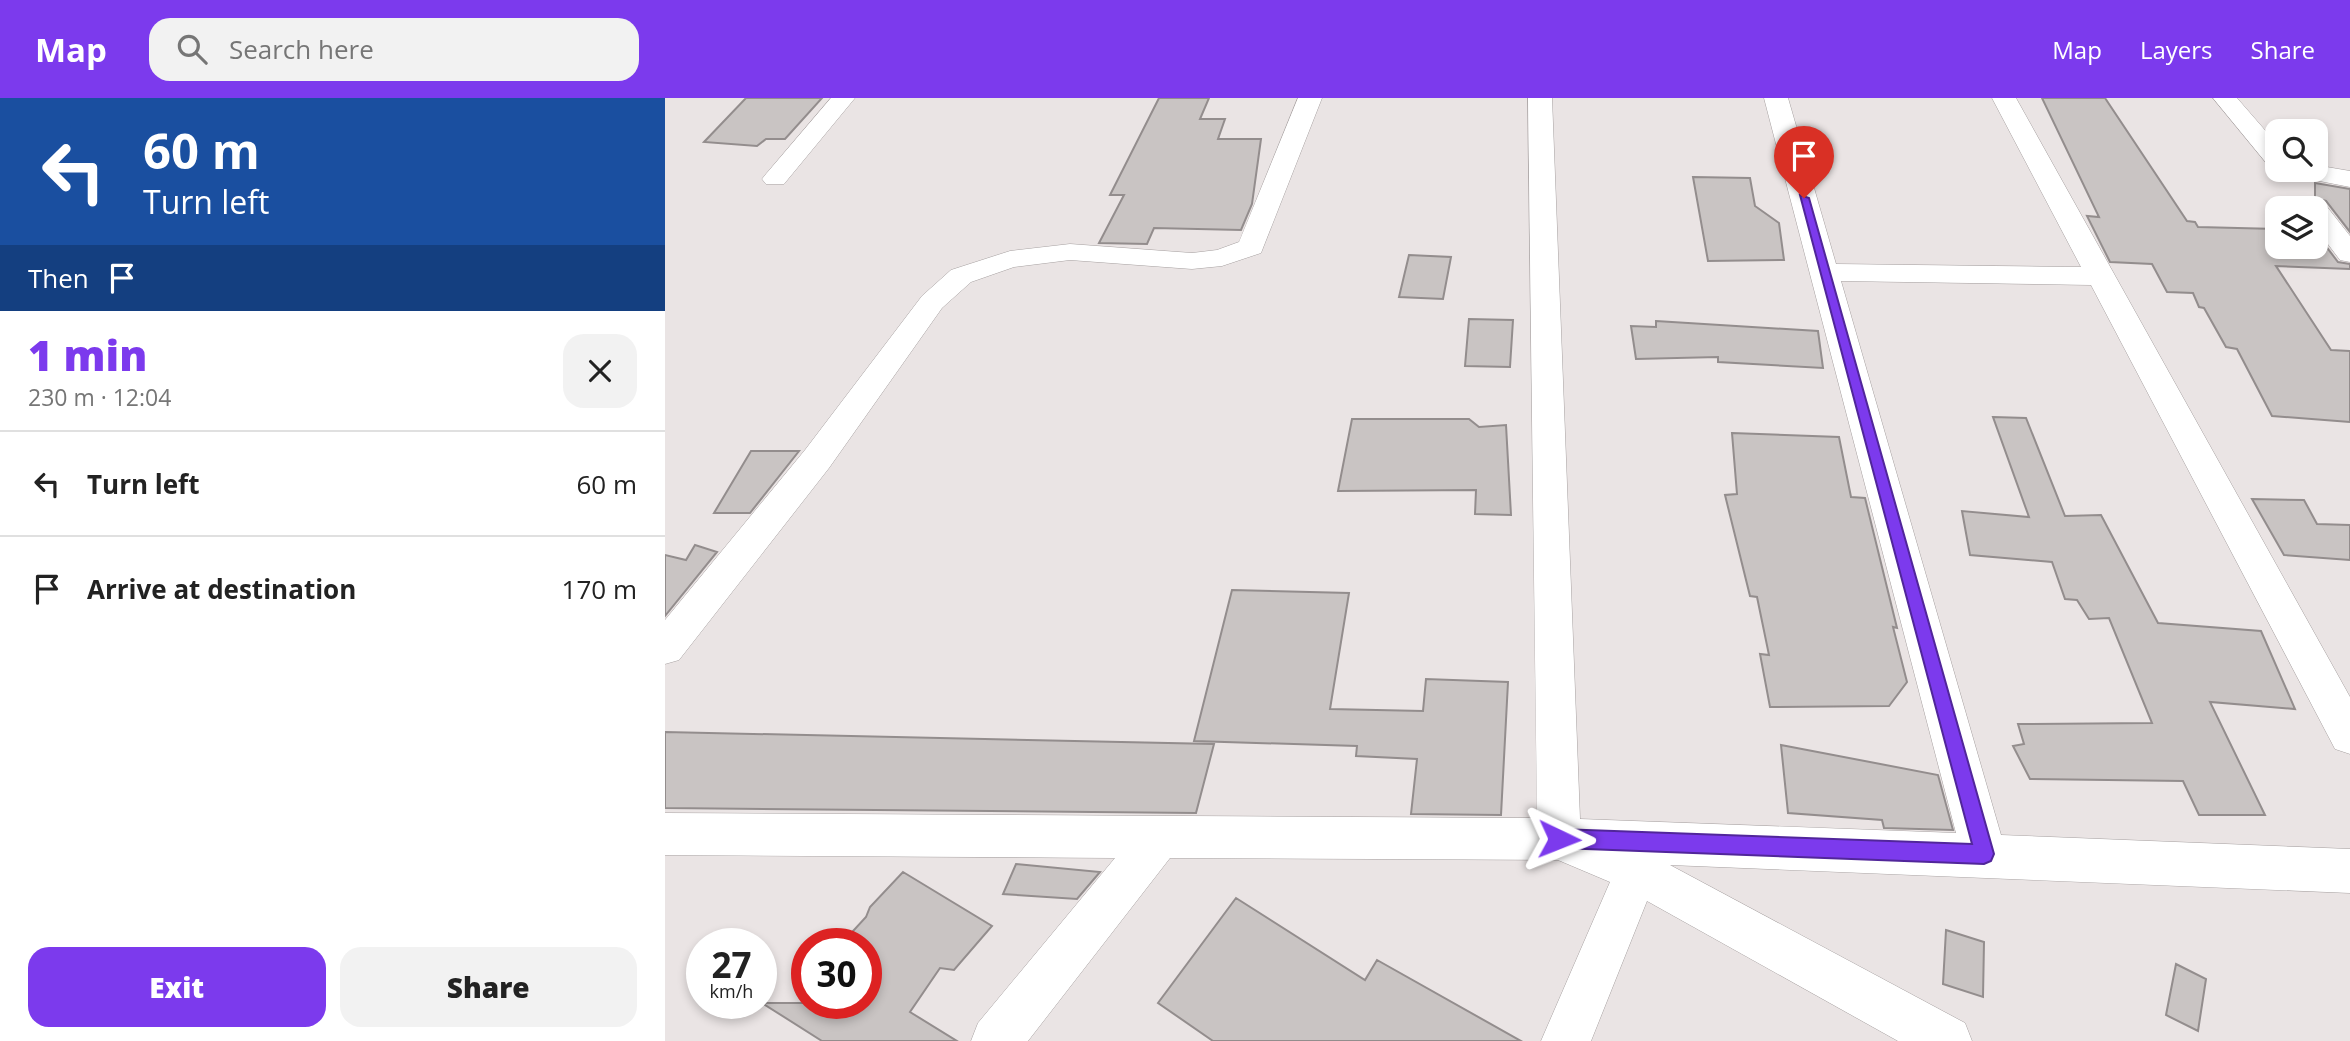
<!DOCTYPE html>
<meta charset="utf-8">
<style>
body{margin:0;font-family:"Open Sans",sans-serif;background:#f2f2f2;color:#222;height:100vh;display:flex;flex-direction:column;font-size:26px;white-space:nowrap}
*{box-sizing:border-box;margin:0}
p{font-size:23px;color:#767676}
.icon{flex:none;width:38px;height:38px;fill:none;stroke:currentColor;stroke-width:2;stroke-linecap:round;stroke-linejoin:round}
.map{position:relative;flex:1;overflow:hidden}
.drawer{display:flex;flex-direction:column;background:#fff;width:665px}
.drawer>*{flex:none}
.hud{background:#1a4fa0;color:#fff;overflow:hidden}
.fabs{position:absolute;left:1600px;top:21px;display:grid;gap:14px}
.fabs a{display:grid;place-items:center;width:63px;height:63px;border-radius:14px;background:#fff;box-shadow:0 4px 10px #0003;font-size:35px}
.speed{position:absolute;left:21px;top:830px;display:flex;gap:14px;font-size:35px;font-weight:700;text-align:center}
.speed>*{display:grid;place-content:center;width:91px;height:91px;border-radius:50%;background:#fff;box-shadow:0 4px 10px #0003;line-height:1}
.speed small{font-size:18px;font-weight:400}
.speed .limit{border:10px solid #d22;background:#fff;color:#111}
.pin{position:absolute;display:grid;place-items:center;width:60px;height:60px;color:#fff;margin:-72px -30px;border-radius:50% 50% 50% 0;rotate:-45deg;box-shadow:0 0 7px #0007}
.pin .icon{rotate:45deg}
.me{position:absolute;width:77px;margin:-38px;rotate:92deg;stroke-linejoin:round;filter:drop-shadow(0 0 5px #0008)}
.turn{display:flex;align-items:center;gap:24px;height:147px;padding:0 28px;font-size:32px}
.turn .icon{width:91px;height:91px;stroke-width:2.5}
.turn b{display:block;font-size:49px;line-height:60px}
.then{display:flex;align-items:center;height:66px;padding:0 28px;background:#0003;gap:14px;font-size:26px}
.round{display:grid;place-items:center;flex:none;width:74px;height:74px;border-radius:21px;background:#f2f2f2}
.head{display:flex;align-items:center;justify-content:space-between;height:119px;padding:0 28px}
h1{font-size:42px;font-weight:800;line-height:52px;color:#7c3aed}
.primary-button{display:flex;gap:14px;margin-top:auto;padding:14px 28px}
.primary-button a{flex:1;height:80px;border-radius:21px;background:#7c3aed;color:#fff;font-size:28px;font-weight:800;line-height:80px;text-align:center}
.primary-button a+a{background:#f2f2f2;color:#222}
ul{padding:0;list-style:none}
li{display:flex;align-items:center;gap:21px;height:105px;padding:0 28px;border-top:2px solid #e0e0e0}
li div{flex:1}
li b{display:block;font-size:26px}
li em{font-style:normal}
header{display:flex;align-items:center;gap:42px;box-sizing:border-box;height:98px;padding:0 35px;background:#7c3aed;color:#fff}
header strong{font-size:33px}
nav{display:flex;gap:38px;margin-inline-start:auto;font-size:24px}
.search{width:490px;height:63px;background:#f2f2f2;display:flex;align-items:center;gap:18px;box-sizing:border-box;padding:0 24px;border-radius:21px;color:#767676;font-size:26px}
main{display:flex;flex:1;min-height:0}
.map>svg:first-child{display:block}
</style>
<header>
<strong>Map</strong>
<div class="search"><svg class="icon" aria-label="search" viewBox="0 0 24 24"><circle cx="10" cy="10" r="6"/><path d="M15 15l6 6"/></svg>Search here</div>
<nav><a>Map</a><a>Layers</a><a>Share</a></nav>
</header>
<main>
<section class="drawer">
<div class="hud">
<div class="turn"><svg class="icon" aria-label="left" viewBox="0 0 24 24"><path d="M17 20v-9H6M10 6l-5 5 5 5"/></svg><div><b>60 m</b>Turn left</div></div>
<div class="then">Then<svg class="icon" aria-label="arrive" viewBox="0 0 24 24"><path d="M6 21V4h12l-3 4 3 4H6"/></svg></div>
</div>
<div class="head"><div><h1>1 min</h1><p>230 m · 12:04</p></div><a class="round"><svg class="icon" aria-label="close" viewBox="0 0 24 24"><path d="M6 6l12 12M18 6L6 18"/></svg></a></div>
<ul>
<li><svg class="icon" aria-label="left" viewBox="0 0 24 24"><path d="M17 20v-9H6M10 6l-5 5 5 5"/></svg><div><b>Turn left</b></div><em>60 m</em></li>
<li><svg class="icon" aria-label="arrive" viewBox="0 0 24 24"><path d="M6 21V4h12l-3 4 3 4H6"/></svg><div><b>Arrive at destination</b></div><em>170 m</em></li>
</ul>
<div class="primary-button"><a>Exit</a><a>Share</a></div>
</section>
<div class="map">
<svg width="1685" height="943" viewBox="0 0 1685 943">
<rect width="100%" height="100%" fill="#eae4e4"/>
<path fill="#c9c4c3" stroke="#938d8d" stroke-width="2" d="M 81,0 L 157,0 L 120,41 L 101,41 L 92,48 L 39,44 Z
M 494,0 L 544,0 L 535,21 L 560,21 L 553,41 L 596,41 L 587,106 L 576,132 L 489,130 L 482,146 L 434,145 L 459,97 L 445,97 Z
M 1377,0 L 1440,0 L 1522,123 L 1530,124 L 1533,129 L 1612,131 L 1612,149 L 1650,149 L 1650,134 L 1673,164 L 1685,166 L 1685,171 L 1611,168 L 1666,252 L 1685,253 L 1685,324 L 1607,318 L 1572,251 L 1561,249 L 1539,210 L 1534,209 L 1528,195 L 1502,194 L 1487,166 L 1445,164 L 1422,118 L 1434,119 Z
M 1028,79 L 1085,80 L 1090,108 L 1114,125 L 1119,162 L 1043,163 Z
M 1650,85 L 1685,91 L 1685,134 L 1661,103 L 1650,100 Z
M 744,157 L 786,159 L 778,201 L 734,199 Z
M 804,221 L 848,222 L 845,269 L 800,268 Z
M 991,223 L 1153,233 L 1158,270 L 1053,264 L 1053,259 L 971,261 L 966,228 L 991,229 Z
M 1328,319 L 1361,320 L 1400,418 L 1436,417 L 1493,525 L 1596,533 L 1630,611 L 1545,604 L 1600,717 L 1534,717 L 1518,683 L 1365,681 L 1348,648 L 1359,646 L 1353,626 L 1487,625 L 1444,520 L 1424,521 L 1412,502 L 1400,501 L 1387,464 L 1305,457 L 1297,413 L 1364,419 Z
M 687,321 L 804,321 L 814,329 L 841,327 L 846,417 L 810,416 L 811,392 L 673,393 Z
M 1067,335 L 1174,339 L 1186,399 L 1200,400 L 1232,530 L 1228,529 L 1242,584 L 1224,608 L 1105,609 L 1095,556 L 1104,557 L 1092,499 L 1085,498 L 1060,397 L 1072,396 Z
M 86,353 L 134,353 L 85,415 L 49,415 Z
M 1587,401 L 1639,402 L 1652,426 L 1685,427 L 1685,462 L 1619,457 Z
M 30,447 L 52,454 L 0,518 L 0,457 L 21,462 Z
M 567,492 L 684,495 L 665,611 L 758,613 L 761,581 L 843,584 L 836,717 L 746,716 L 752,661 L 691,658 L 692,648 L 529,643 Z
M 0,634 L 549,646 L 531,715 L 0,710 Z
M 1116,647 L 1273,677 L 1288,732 L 1219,730 L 1217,722 L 1123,715 Z
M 351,766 L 435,774 L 412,801 L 338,796 Z
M 238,774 L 327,828 L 289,872 L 275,870 L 245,914 L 292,943 L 157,943 L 97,905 L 201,905 L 201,845 L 177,845 L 201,819 L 205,809 Z
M 571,800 L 700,882 L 712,862 L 856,943 L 548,943 L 493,905 Z
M 1281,832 L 1319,844 L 1318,899 L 1278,886 Z
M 1511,866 L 1541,881 L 1533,933 L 1501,917 Z"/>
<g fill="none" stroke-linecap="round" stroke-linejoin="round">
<defs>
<path id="minor" d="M 166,0 L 190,0 L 119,86 L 101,86 L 97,81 L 101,76 Z
M 633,0 L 657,0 L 596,155 L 557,168 L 527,171 L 405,162 L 349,169 L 306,184 L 277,210 L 164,370 L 14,562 L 0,566 L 0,522 L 140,352 L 257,198 L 286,172 L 345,153 L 405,146 L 527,155 L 552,152 L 574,144 Z
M 863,0 L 887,0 L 915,721 L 1291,735 L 1099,0 L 1123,0 L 1171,166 L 1416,169 L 1327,0 L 1351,0 L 1685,599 L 1685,656 L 1670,651 L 1426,187 L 1176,183 L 1336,737 L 1685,751 L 1685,795 L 1005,767 L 1300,925 L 1307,943 L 1233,943 L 982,803 L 926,943 L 876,943 L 945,784 L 893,762 L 505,760 L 363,943 L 306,943 L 313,925 L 450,760 L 0,757 L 0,715 L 872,720 Z
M 1548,0 L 1572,0 L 1612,46 L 1612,69 L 1603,67 Z
M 1650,67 L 1685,73 L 1685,89 L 1624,77 L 1620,72 L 1650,72 Z
M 1650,103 L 1659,105 L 1685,138 L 1685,164 L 1675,162 L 1650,129 L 1650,110 L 1637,110 L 1641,105 Z"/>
</defs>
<use href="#minor" stroke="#a6a0a0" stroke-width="1"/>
<use href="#minor" fill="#fff" fill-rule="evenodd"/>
</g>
<path fill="#7c3aed" stroke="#51269a" stroke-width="2" d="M 1135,97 L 1144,100 L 1329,756 L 1326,763 L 1319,766 L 894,750 L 888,747 L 885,741 L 888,734 L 894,731 L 1307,746 Z"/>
</svg>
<div class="fabs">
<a><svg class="icon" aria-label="search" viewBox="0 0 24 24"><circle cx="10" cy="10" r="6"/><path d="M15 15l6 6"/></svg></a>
<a><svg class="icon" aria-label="layers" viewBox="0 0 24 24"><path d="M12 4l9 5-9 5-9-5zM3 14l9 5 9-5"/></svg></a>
</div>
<div class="speed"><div>27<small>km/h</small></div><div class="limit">30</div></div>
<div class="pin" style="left:1139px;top:100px;background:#d93025"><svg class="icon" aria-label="arrive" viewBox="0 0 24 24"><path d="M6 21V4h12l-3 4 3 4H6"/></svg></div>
<svg class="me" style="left:894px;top:741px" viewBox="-20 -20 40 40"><path d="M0-17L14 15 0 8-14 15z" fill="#7c3aed" stroke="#fff" stroke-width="4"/></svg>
</div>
</main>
